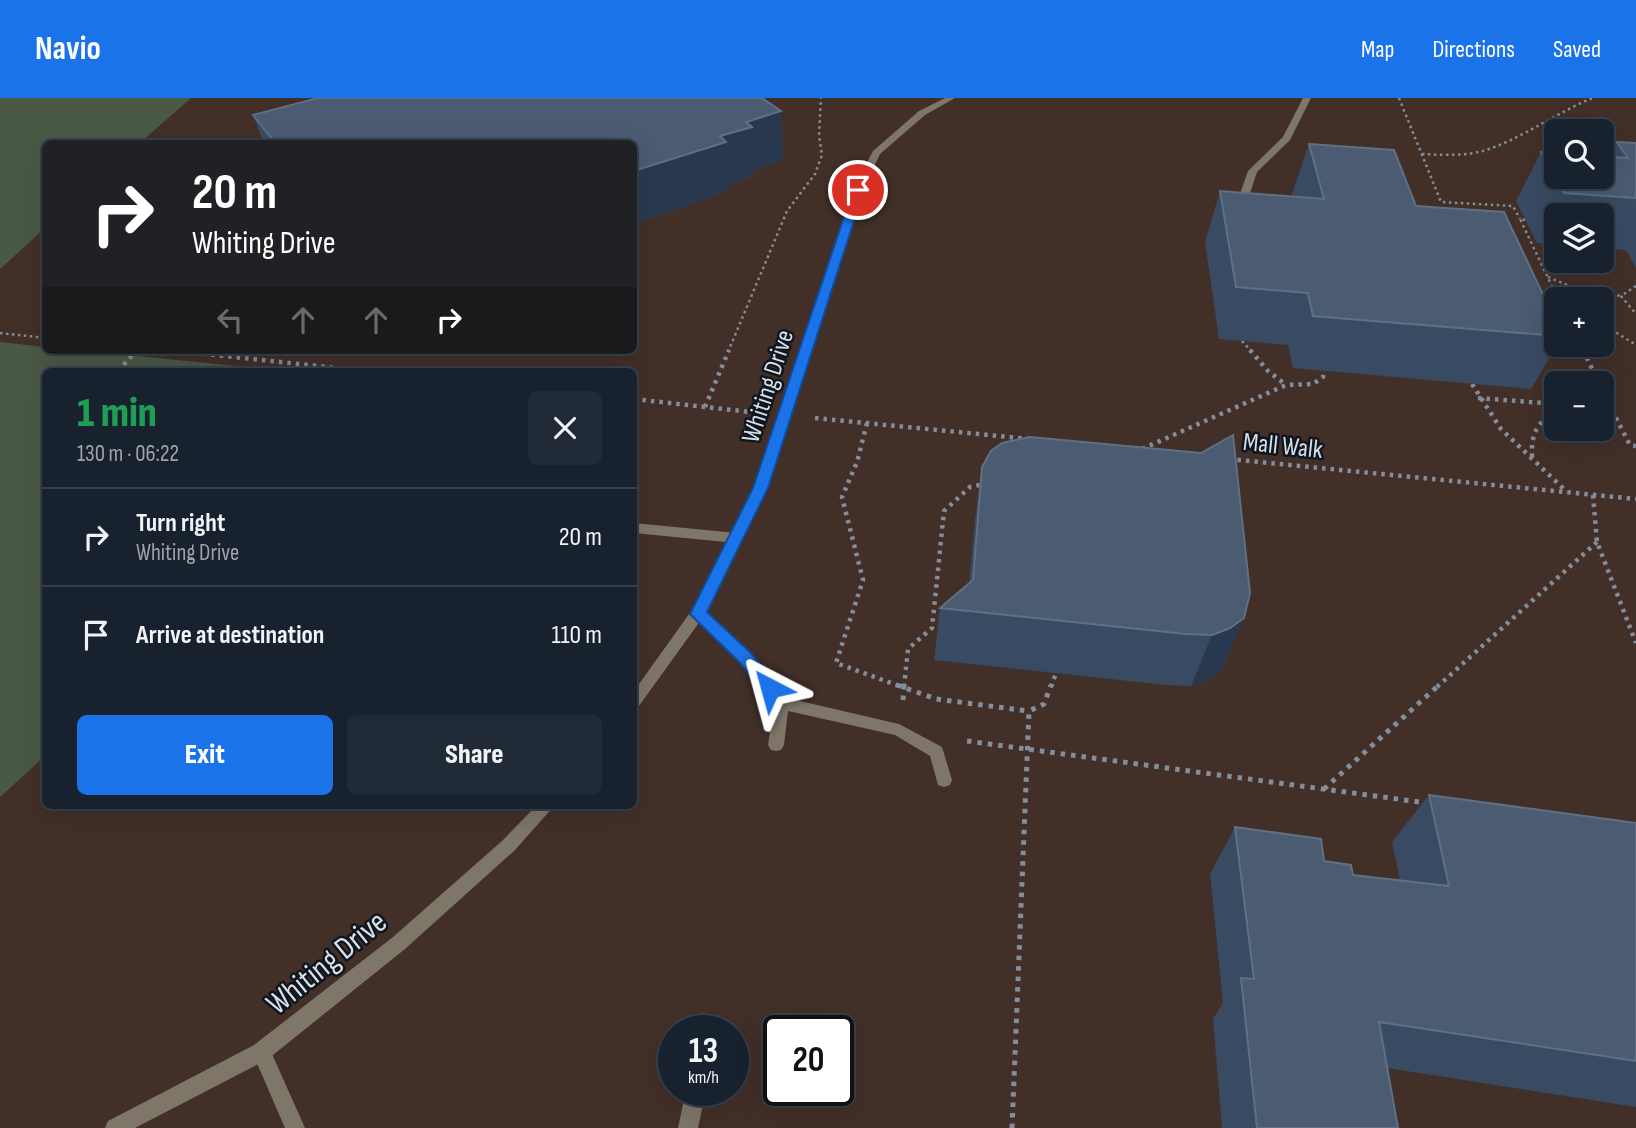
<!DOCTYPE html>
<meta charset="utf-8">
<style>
body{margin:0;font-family:"Sofia Sans Condensed",sans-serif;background:#212a37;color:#f1f3f6;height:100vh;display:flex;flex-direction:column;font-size:26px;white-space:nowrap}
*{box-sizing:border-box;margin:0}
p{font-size:23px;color:#9fa4aa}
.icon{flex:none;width:38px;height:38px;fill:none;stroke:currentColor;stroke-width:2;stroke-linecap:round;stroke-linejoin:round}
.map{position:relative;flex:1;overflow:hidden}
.drawer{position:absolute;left:42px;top:270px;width:595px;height:441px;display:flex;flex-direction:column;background:#18222f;border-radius:10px;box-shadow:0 7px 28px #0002,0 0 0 2px #363f4b}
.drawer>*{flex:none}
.hud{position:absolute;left:42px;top:42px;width:595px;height:214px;border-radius:10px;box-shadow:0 7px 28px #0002,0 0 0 2px #363f4b;background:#202124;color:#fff;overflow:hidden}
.fabs{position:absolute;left:1544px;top:21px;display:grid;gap:14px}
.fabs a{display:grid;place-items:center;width:70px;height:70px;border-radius:10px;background:#18222f;box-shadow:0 7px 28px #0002,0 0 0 2px #363f4b;font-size:35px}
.speed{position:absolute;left:658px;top:917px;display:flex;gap:14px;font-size:35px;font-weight:700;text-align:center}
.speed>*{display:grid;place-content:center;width:91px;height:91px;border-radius:50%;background:#18222f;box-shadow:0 7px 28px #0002,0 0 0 2px #363f4b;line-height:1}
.speed small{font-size:18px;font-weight:400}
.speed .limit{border:4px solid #111;border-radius:10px;background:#fff;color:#111}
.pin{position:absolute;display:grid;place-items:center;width:60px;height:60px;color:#fff;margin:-30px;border:4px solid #fff;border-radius:50%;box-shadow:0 2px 7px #0007}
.me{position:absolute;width:77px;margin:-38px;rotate:321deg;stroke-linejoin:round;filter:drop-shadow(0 0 5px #0008)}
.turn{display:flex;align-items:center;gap:24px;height:147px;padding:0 35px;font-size:32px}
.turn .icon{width:91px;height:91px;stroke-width:2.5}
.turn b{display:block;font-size:49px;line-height:60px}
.lanes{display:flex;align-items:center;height:66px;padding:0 35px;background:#0003;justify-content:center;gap:35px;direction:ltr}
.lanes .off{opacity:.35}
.round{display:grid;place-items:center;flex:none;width:74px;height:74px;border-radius:10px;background:#212a37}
.summary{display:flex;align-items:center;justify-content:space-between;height:119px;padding:0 35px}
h1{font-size:42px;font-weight:800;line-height:52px;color:#1e9e55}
.cta{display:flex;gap:14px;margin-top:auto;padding:14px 35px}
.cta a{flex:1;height:80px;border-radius:10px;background:#1a73e8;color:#fff;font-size:28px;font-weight:800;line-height:80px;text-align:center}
.cta a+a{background:#212a37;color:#f1f3f6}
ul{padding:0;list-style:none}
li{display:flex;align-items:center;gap:21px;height:98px;padding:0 35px;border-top:2px solid #363f4b}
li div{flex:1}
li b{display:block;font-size:26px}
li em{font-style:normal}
header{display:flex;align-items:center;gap:42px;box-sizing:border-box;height:98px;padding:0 35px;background:#1a73e8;color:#fff}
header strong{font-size:33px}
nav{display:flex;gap:38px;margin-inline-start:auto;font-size:24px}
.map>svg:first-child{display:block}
</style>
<header>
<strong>Navio</strong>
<nav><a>Map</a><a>Directions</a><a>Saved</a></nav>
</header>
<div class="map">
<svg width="1636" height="1030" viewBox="0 0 1636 1030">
<rect width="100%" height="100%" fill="#202e3f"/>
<path fill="#422f28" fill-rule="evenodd" d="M 0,0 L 1636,0 L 1636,1030 L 0,1030 ZM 1556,33 L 1601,33 L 1601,79 L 1556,79 ZM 46,46 L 634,46 L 634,252 L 46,252 ZM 1556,117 L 1601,117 L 1601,163 L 1556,163 ZM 1556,201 L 1601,201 L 1601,247 L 1556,247 ZM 46,273 L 634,273 L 634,707 L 46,707 ZM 1556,285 L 1601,285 L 1601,331 L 1556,331 ZM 674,933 L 733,933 L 733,992 L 674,992 ZM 779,933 L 838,933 L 838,992 L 779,992 Z"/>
<path fill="#4a5945" d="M 0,0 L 191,0 L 140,45 L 46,46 L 45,130 L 0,171 Z
M 0,244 L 45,249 L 46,252 L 79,252 L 275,272 L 46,273 L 45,658 L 0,699 Z"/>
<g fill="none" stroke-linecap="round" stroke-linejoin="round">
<path stroke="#828e9b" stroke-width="2.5" stroke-dasharray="2.5 3.5" stroke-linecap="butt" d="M 1399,0 L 1441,104 L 1513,108 L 1520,121
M 251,46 L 267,41
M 1422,56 C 1442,57 1464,58 1483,53 C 1522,41 1555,15 1593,0
M 1525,122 L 1520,121 L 1558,201
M 1548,179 L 1577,191 L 1621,198
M 1636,188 L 1621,198 L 1636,216
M 1601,225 L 1636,247
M 0,235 L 46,240
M 1242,243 L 1252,254
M 1580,247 L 1584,254
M 165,252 L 186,254
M 135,254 L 137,252
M 728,254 L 787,113 L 815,76 L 822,57 L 819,38 L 821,0"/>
<path stroke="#828e9b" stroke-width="4.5" stroke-dasharray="3.5 5" stroke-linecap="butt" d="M 169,252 L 364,273
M 1250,252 L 1268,273 L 1286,287
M 1583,252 L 1599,285
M 118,273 L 137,252
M 1472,286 L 1501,331 L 1567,394
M 1601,290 L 1612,312 L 1601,311
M 1478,300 L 1556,306
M 634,301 L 750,314
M 705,309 L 729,252
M 1612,312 L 1630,347 L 1636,348
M 815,320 L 1029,341
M 867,325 L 857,364 L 842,399 L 863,482 L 836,565 L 902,589
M 1142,351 L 1286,287 L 1313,286 L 1323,279 L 1324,273
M 1532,359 C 1531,337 1536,324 1556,315
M 1229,361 L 1636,401
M 1593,397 L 1597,444 L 1636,545
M 904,589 L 908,551 L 932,530 L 944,413 L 970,389 L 984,386
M 1051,589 L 1056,575
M 1437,589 L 1597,444"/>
<path stroke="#828e9b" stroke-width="5" stroke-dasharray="4.5 6" stroke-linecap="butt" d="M 897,587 L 936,601 L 1028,613
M 903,602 L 904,587
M 967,643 L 1427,705
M 1324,691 L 1439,587
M 1012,1030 L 1029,613 L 1044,606 L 1051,587"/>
<path fill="#7e7669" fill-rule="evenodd" d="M 1303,0 L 1311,0 L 1290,42 L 1257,74 L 1244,113 L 1236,115 L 1234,113 L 1248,73 L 1283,39 Z
M 634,425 L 736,435 L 743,440 L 736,445 L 634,435 Z
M 698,510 L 703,511 L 751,556 L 787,600 L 899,626 L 942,649 L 952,682 L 950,687 L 944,689 L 938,687 L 930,658 L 895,637 L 788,613 L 784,647 L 781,652 L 776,653 L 771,652 L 768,647 L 774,606 L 741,564 L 693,519 L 691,515 L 693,511 Z
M 709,922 L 716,925 L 718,933 L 699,933 L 702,925 Z
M 261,945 L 268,947 L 305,1030 L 285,1030 L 252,954 L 254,947 Z
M 686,992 L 706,992 L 698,1030 L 678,1030 Z"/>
<path fill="#7e7669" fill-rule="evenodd" d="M 945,0 L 955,0 L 925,17 L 880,56 L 863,92 L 766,390 L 703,519 L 639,608 L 634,610 L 634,593 L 692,512 L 754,390 L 853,92 L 873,53 L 919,13 Z
M 537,707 L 555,707 L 514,753 L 405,851 L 268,961 L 135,1030 L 105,1030 L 108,1023 L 254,947 L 393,839 L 502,743 Z"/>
</g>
<path fill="#394b63" d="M 318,0 L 762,0 L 781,13 L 783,62 L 754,71 L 754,78 L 729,86 L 729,93 L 634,126 L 634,46 L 264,46 L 253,17 Z
M 1617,44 L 1636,45 L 1636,170 L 1626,152 L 1601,150 L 1601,117 L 1556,117 L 1556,147 L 1537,145 L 1516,103 L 1541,54 L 1609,58 Z
M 1309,46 L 1416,108 L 1556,224 L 1556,247 L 1557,247 L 1531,291 L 1293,270 L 1288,247 L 1219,241 L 1205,144 L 1220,93 L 1293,99 L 1292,96 Z
M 982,369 L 1244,520 L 1222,572 L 1208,582 L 1191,588 L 1166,587 L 934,562 L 940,510 L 969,486 L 975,422 Z
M 1429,697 L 1636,725 L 1636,1009 L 1387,970 L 1398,1030 L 1222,1030 L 1213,921 L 1223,905 L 1210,776 L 1235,729 L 1324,763 L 1353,777 L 1400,782 L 1392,744 Z"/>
<path fill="#28394f" d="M 781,13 L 783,62 L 754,71 L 754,78 L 729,86 L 729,93 L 634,126 L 634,73 L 720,38 L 746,24 Z
M 1244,520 L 1222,572 L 1208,582 L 1191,588 L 1212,537 Z"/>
<path fill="#4a5b72" stroke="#607084" stroke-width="2" d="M 318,0 L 762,0 L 781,13 L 746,24 L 752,29 L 720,38 L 726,44 L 634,73 L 634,46 L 276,46 L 253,17 Z
M 1617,44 L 1636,45 L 1636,100 L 1564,95 L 1541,54 L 1556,55 L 1556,79 L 1601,79 L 1601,58 L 1628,60 Z
M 1309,46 L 1394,52 L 1416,108 L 1504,114 L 1556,224 L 1556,238 L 1313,218 L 1308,195 L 1236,189 L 1220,93 L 1324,101 Z
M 1233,337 L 1250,495 L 1244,520 L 1230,530 L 1212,537 L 1186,536 L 940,510 L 973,482 L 982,369 L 991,353 L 1002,345 L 1030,339 L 1201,355 Z
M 1429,697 L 1636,725 L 1636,963 L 1379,924 L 1398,1030 L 1257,1030 L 1241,880 L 1254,881 L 1235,729 L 1321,741 L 1324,763 L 1351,767 L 1353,777 L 1449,788 Z"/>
<path fill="#1a73e8" stroke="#114b97" stroke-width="2" d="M 858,89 L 864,92 L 768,390 L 707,514 L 751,555 L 776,586 L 778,590 L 776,595 L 764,595 L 740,565 L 690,516 L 753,390 L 853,92 Z"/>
<g text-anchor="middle" stroke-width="5" stroke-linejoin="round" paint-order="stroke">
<g font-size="26" fill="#d6dfea" stroke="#10161d">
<text transform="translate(767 288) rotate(-72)" y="9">Whiting Drive</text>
<text transform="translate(1283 347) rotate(6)" y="9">Mall Walk</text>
</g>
<g font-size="32" fill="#d6dfea" stroke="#10161d">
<text transform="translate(326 864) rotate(-39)" y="11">Whiting Drive</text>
</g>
</g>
</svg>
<div class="fabs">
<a><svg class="icon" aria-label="search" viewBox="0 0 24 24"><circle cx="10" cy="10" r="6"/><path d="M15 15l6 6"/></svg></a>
<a><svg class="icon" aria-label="layers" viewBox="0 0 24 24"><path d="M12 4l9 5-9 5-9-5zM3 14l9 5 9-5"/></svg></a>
<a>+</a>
<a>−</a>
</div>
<div class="speed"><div>13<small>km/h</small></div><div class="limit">20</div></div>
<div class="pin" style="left:858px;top:92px;background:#d93025"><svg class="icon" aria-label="arrive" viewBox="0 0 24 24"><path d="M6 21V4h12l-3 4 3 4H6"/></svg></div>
<svg class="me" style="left:770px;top:590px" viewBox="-20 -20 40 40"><path d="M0-17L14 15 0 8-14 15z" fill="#1a73e8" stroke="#fff" stroke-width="4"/></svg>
<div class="hud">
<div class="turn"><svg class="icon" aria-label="right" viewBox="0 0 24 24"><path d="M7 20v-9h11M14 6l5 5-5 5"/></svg><div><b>20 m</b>Whiting Drive</div></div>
<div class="lanes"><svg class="icon off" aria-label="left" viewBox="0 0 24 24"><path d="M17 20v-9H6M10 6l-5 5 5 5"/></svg><svg class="icon off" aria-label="ahead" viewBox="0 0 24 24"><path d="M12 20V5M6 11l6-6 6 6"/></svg><svg class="icon off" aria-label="ahead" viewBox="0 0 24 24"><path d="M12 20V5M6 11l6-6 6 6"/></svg><svg class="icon" aria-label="right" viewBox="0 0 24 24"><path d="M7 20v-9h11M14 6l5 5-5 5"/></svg></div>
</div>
<section class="drawer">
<div class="summary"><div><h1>1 min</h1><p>130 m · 06:22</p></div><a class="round"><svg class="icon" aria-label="close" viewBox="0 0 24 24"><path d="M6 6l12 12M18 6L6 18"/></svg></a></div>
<ul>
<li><svg class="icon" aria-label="right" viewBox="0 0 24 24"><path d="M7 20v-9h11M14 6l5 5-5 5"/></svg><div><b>Turn right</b><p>Whiting Drive</p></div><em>20 m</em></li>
<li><svg class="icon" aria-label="arrive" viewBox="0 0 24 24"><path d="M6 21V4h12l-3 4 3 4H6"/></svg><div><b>Arrive at destination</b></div><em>110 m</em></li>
</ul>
<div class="cta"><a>Exit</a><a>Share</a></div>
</section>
</div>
